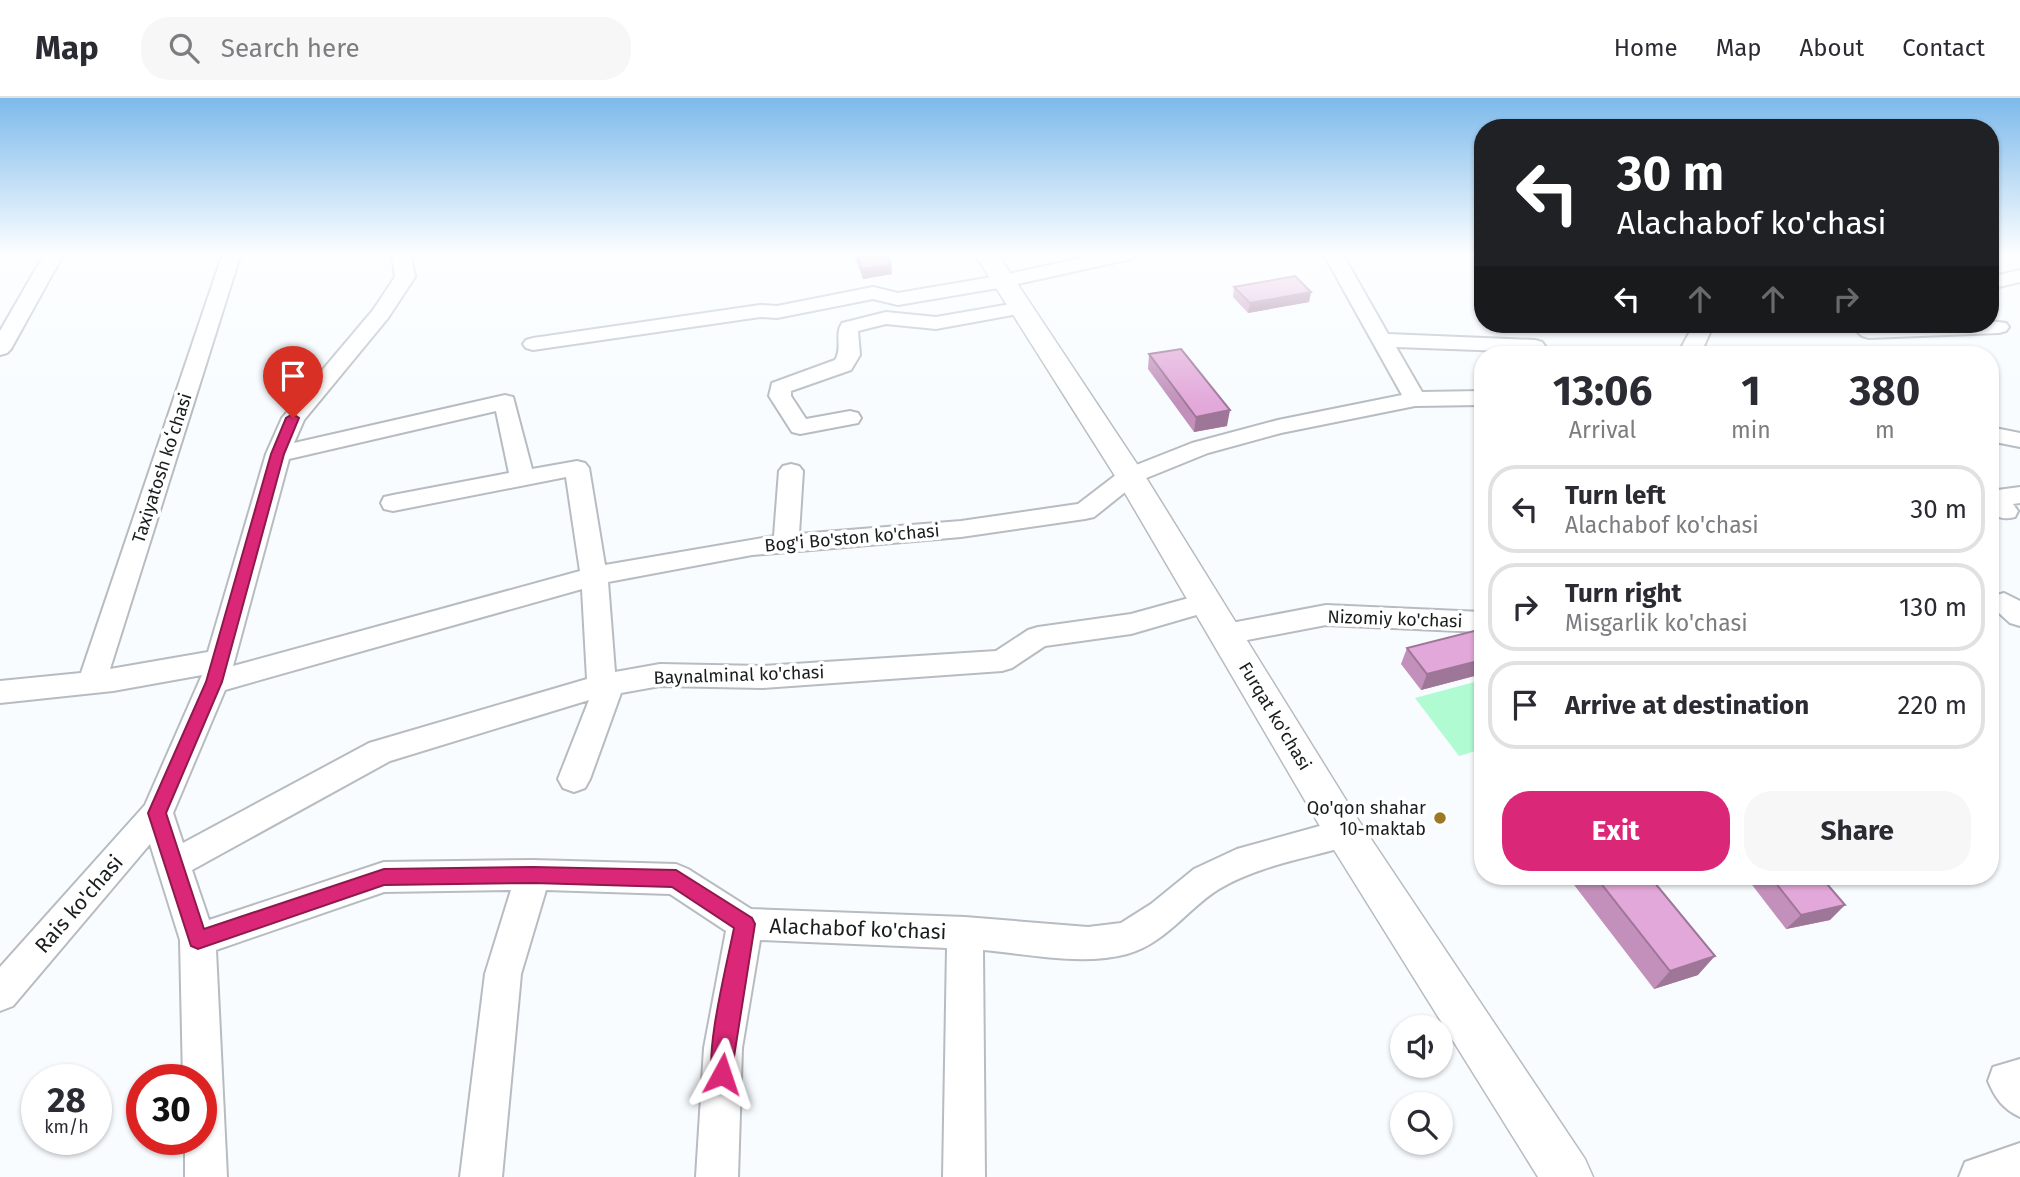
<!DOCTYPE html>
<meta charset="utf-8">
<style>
body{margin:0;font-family:"Fira Sans",sans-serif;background:#f7f7f7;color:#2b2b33;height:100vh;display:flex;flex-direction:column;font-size:26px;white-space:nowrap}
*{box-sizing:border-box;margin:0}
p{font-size:23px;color:#7c7c81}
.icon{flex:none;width:38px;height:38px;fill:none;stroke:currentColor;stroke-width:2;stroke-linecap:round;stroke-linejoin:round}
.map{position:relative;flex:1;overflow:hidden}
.side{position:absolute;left:1474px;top:248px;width:525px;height:539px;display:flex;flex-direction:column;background:#fff;border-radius:28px;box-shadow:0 2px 5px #0004}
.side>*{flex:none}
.guide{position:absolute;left:1474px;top:21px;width:525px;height:214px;border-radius:28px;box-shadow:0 2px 5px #0004;background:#202124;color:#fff;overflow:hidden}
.buttons{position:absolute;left:1390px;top:917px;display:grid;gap:14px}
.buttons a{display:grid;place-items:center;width:63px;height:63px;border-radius:50%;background:#fff;box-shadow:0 2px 5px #0004;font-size:35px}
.speed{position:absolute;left:21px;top:966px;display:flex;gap:14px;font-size:35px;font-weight:700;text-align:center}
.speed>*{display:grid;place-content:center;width:91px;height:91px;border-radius:50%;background:#fff;box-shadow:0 2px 5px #0004;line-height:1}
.speed small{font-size:18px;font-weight:400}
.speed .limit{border:10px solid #d22;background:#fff;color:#111}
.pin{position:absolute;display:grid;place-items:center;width:60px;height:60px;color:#fff;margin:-72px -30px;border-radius:50% 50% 50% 0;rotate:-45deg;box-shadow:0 0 7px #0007}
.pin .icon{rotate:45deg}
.me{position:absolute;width:77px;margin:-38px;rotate:5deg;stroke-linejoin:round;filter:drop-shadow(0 0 5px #0008)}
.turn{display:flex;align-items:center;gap:24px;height:147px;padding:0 28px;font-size:32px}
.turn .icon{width:91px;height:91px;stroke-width:2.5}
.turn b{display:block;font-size:49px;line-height:60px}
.lanes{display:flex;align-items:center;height:66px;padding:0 28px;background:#0003;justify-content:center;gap:35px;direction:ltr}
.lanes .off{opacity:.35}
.eta{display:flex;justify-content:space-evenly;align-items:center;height:119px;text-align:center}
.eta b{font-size:42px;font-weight:700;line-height:49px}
.cta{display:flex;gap:14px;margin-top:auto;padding:14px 28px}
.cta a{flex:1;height:80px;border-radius:28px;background:#db2777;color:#fff;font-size:28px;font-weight:700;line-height:80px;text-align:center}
.cta a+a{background:#f7f7f7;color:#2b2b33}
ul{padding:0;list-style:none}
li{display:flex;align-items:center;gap:21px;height:88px;margin:0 14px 10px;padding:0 14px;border:4px solid #e1e1e2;border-radius:28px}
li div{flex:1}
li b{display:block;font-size:26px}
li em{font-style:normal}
header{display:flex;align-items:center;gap:42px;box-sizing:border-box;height:98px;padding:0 35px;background:#fff;border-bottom:2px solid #e1e1e2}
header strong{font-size:33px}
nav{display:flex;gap:38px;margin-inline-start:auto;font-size:24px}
.search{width:490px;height:63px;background:#f7f7f7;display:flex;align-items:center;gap:18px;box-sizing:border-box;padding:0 24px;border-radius:28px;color:#7c7c81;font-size:26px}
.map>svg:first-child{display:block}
</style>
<header>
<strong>Map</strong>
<div class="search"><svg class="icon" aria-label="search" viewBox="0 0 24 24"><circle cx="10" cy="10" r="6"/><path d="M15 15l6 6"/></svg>Search here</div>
<nav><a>Home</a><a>Map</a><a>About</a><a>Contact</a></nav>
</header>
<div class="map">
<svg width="2020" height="1079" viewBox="0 0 2020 1079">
<rect width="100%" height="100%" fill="#f8fcff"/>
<path fill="#b1fbd3" d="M 1482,582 L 1482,651 L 1459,658 L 1415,600 Z"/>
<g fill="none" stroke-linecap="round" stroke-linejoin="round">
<defs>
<path id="minor" d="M 45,155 L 64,155 L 11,251 L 7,255 L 0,257 L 0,233 Z
M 223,155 L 241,155 L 110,571 L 208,554 L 266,356 L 282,320 L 373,212 L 395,179 L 392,155 L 410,155 L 415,179 L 388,220 L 304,322 L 294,345 L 505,297 L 513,299 L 532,371 L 577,363 L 585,365 L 589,370 L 605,467 L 774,438 L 779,373 L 783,368 L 791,366 L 799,368 L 803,373 L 799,436 L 961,423 L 1078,406 L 1121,373 L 1192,345 L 1278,322 L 1402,297 L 1323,155 L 1342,155 L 1388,236 L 1535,242 L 1542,244 L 1545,248 L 1542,252 L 1535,254 L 1396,249 L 1422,294 L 1482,293 L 1482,307 L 1415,308 L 1281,335 L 1208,355 L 1139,383 L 1094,419 L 1085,421 L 961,439 L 752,457 L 608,484 L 615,574 L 660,566 L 763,568 L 996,553 L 1028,532 L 1038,529 L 1131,516 L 1207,495 L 1217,497 L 1221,504 L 1217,511 L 1131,536 L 1045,548 L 1012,570 L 1002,573 L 763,590 L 660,588 L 621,595 L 590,681 L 585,690 L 574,694 L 563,690 L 558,681 L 589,602 L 390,663 L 192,772 L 209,822 L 384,764 L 533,762 L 676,766 L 688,771 L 751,811 L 965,819 L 1088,829 L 1121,825 L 1151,806 L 1194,771 L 1237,751 L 1345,721 L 1357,725 L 1361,735 L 1357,745 C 1311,760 1261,766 1219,791 C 1188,810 1165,846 1127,856 C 1082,868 1029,856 983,852 L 985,1079 L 943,1079 L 947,850 L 760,842 L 742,950 L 738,1079 L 696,1079 L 704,950 L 726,833 L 670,796 L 546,792 L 521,876 L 502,1079 L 460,1079 L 485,876 L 511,792 L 384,794 L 216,852 L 227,1079 L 185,1079 L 185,1041 L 201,1041 L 201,982 L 183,982 L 180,842 L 150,746 L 13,908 L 0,913 L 0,869 L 145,707 L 202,577 L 113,593 L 0,605 L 0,583 L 81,575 ZM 496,313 L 509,375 L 393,397 L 384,399 L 381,405 L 384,411 L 393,413 L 566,379 L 580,473 L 233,568 L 289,361 ZM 582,491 L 587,581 L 369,645 L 183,745 L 173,715 L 225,592 Z
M 1104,155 L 1140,155 L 1131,161 L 1004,189 L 898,207 L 873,201 L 777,220 L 760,219 L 533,252 L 526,250 L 523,246 L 526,242 L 533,240 L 760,207 L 777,208 L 873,189 L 898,195 L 1004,177 Z
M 2020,172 L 2020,184 L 1990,191 L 1990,179 Z
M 1022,204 L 1029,206 L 1032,210 L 1029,214 L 936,231 L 886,226 L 858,233 L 860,257 L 851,272 L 791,293 L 791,298 L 806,321 L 850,313 L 858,315 L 861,320 L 858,325 L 800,336 L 792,334 L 769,298 L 772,285 L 835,262 C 843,250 834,237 842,225 L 886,214 L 936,219 Z
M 1990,223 L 2006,225 L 2009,229 L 2006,233 L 1999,235 L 1869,240 L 1862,238 L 1849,226 L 1990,226 Z
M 1694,226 L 1714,226 L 1703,250 L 1703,257 L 1683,257 L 1681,250 Z
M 1990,329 L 2020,335 L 2020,349 L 1990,343 Z
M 2020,389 L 2020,405 L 2013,406 L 2018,413 L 2015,419 C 2003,422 1998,420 1990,412 L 1990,393 Z
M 2004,495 L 2020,503 L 2020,528 L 2010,525 L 1999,515 L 1990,517 L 1990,499 Z
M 1326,507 L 1482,514 L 1482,534 L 1326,527 L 1226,546 L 1216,543 L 1212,536 L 1216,529 L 1226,526 Z
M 2020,961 L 2020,1019 C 2003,1011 1995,1000 1988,983 L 1993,969 Z
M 2020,1045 L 2020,1079 L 1959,1079 L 1965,1064 Z"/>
<path id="major" d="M 974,155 L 997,155 L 1145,378 L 1359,723 L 1585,1061 L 1593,1079 L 1538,1079 L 1331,747 L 1115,378 Z"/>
</defs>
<use href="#minor" stroke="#b6bcc1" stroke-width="4"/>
<use href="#major" stroke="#b6bcc1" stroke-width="3"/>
<use href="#minor" fill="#fff" fill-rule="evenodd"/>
<use href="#major" fill="#fff" fill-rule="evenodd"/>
</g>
<path fill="#c290bb" d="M 853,155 L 886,155 L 891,167 L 892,176 L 863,181 Z
M 1234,189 L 1311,194 L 1309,204 L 1248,215 L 1233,199 Z
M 1149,256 L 1227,328 L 1194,334 L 1148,271 Z
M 1482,531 L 1482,576 L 1421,592 L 1401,566 L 1407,550 Z
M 1482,653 L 1482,666 L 1478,661 Z
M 1568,779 L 1650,779 L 1698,877 L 1654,891 Z
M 1746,779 L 1821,779 L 1830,822 L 1786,831 Z"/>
<path fill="#9e7698" d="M 891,167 L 892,176 L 863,181 L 862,171 Z
M 1311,194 L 1309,204 L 1248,215 L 1250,205 Z
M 1230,312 L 1227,328 L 1194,334 L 1196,319 Z
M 1482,562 L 1482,576 L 1421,592 L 1427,576 Z
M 1845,807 L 1830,822 L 1786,831 L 1801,817 Z
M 1715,858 L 1698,877 L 1654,891 L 1670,873 Z"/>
<path fill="#e2a8d9" stroke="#9e7698" stroke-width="2" d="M 856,155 L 886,155 L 891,167 L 862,171 Z
M 1295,178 L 1311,194 L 1250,205 L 1234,189 Z
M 1181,251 L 1230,312 L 1196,319 L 1149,256 Z
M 1482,531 L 1482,562 L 1427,576 L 1407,550 Z
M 1596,779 L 1650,779 L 1715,858 L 1670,873 Z
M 1771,779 L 1821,779 L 1845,807 L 1801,817 Z"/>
<linearGradient id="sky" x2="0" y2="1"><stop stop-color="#7dbaeb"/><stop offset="0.51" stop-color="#fcfeff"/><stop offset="1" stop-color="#fcfeff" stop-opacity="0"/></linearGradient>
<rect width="2020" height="306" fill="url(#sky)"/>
<path fill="#db2777" stroke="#8e194d" stroke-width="2" d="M 293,316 L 299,320 L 284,356 L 222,584 L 166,715 L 204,831 L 384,771 L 533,769 L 676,772 L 752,820 L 755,826 L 730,984 L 722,987 L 714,984 C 703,958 728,862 734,830 L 672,789 L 533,785 L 384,787 L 198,851 L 191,848 L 148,715 L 206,584 L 271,356 L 286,320 Z"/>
<circle fill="#9f7826" stroke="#fff" stroke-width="2.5" cx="1440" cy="720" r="7"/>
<g text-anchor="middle" stroke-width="7" stroke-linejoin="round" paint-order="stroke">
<g font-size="18" fill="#1a1d1e" stroke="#fff">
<text transform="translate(162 370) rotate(-72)" y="6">Taxiyatosh koʻchasi</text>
<text transform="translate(852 440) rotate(-5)" y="6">Bog'i Bo'ston ko'chasi</text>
<text transform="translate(1395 521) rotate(2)" y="6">Nizomiy ko'chasi</text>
<text transform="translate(739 577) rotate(-2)" y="6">Baynalminal ko'chasi</text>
<text transform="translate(1275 618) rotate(59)" y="6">Furqat ko'chasi</text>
</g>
<g font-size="18" fill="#1a1d1e" stroke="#fff" text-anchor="end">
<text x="1426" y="716">Qo'qon shahar<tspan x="1426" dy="21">10-maktab</tspan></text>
</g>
<g font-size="21" fill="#1a1d1e" stroke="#fff">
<text transform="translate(79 806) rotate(-49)" y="7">Rais ko'chasi</text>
<text transform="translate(858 831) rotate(2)" y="7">Alachabof ko'chasi</text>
</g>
</g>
</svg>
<div class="buttons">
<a><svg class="icon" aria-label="sound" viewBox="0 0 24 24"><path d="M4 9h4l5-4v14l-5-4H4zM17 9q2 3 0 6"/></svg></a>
<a><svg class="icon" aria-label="search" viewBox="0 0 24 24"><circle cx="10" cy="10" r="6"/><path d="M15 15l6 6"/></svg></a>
</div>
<div class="speed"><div>28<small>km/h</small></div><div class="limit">30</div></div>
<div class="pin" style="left:293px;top:320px;background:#d93025"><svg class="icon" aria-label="arrive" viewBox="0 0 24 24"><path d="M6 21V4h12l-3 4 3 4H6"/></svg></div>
<svg class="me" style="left:722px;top:976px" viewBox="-20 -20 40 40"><path d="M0-17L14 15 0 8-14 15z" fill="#db2777" stroke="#fff" stroke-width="4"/></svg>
<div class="guide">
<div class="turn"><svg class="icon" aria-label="left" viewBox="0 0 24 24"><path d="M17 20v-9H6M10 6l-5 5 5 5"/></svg><div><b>30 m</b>Alachabof ko'chasi</div></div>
<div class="lanes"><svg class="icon" aria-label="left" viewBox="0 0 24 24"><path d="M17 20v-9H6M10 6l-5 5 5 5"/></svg><svg class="icon off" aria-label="ahead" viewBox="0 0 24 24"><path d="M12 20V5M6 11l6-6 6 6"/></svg><svg class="icon off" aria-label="ahead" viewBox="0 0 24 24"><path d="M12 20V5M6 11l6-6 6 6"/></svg><svg class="icon off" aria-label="right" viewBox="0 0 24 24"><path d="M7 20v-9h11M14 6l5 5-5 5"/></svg></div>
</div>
<section class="side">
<div class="eta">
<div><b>13:06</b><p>Arrival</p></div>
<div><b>1</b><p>min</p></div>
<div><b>380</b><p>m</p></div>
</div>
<ul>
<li><svg class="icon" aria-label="left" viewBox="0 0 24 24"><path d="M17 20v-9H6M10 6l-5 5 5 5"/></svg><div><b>Turn left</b><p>Alachabof ko'chasi</p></div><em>30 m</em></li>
<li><svg class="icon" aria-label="right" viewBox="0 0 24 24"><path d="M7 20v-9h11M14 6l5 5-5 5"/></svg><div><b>Turn right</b><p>Misgarlik ko'chasi</p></div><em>130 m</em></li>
<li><svg class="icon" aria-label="arrive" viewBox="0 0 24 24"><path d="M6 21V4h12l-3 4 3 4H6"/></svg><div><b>Arrive at destination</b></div><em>220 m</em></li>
</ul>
<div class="cta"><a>Exit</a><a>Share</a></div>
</section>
</div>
